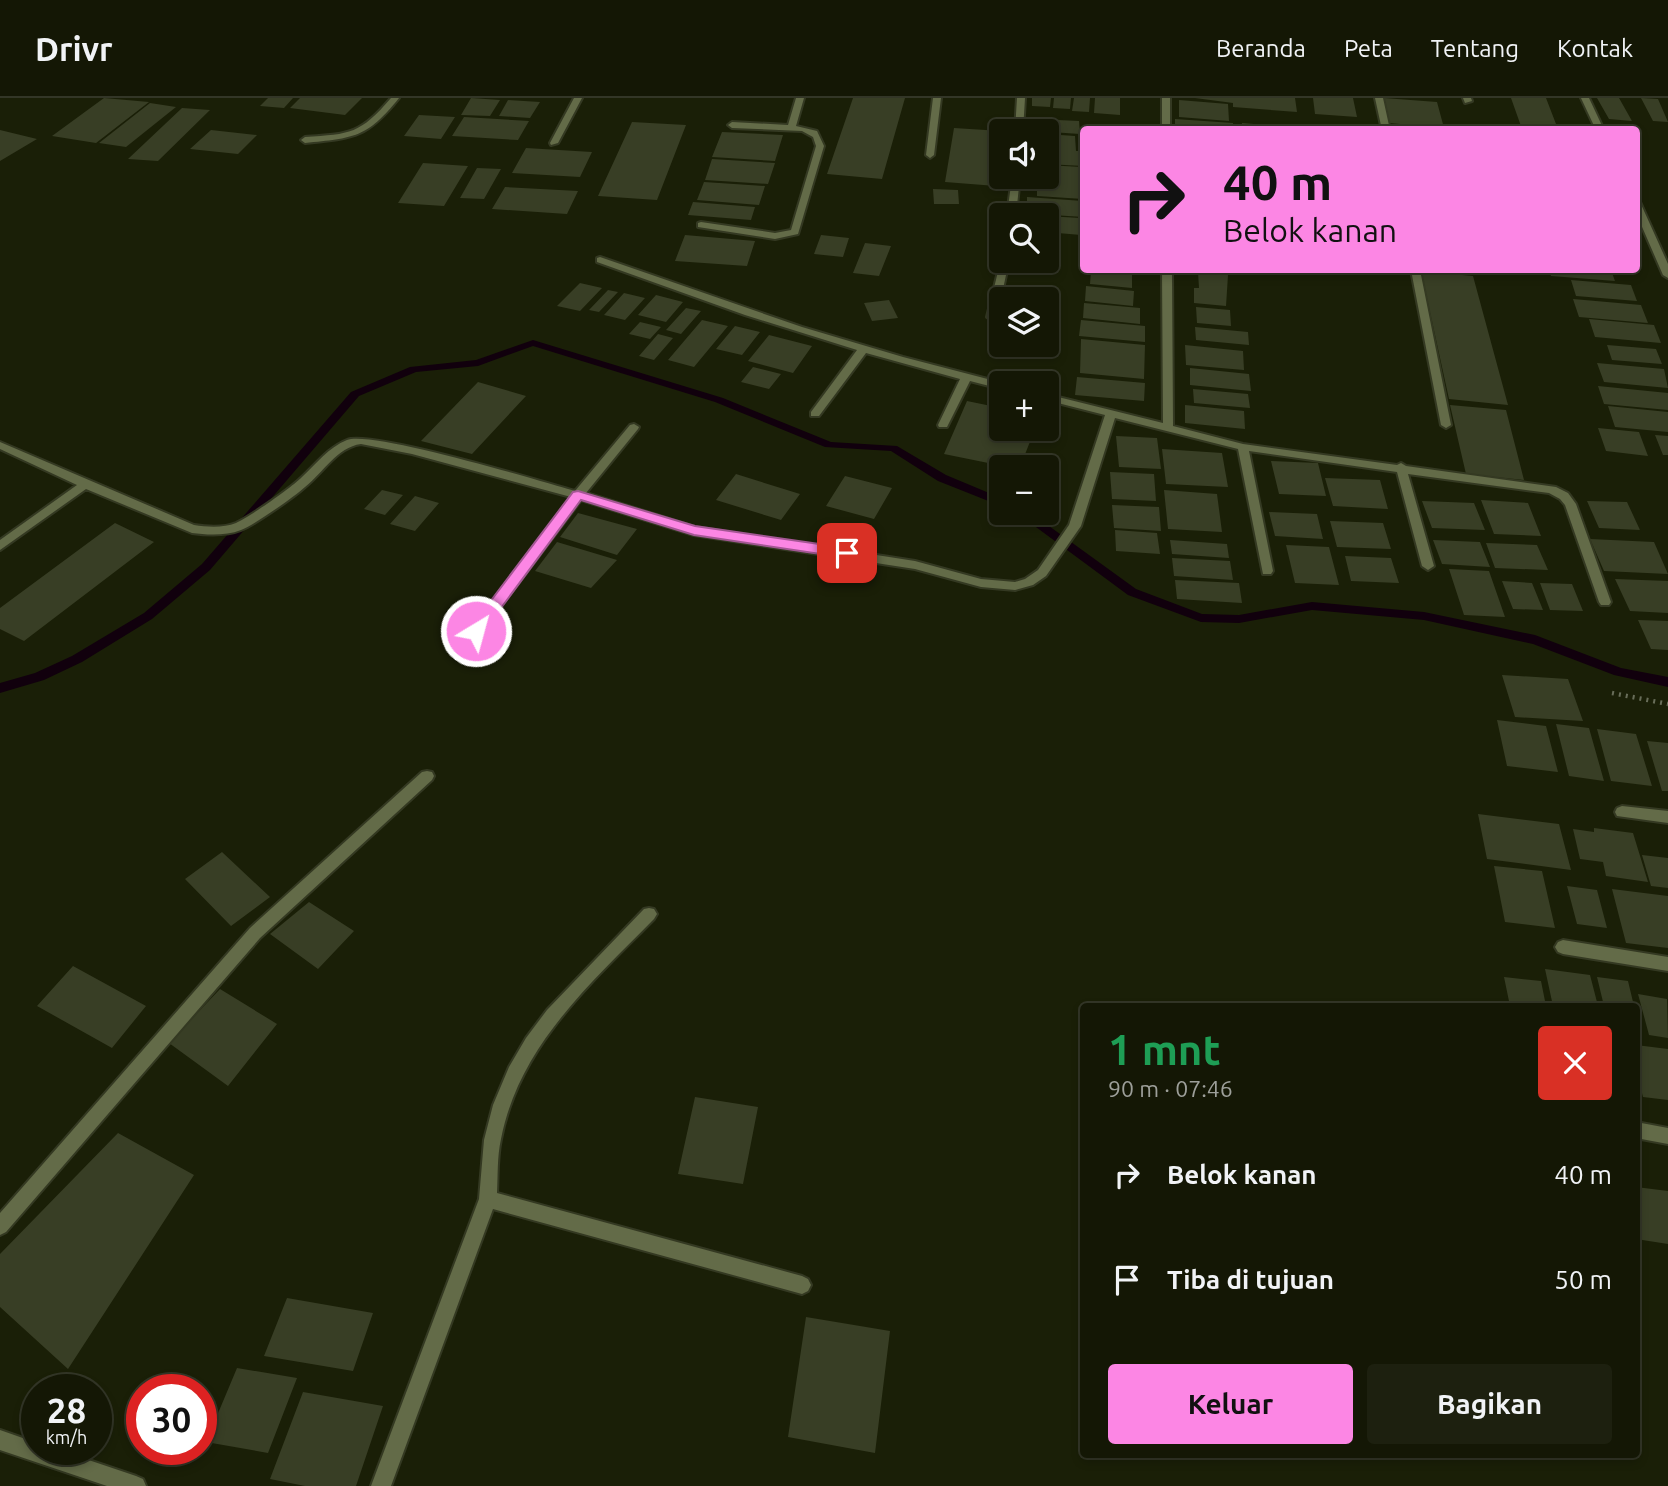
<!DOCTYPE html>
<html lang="id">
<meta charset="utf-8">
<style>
body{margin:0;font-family:Ubuntu,sans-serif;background:#1d200f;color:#f1f3f6;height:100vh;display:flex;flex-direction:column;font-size:26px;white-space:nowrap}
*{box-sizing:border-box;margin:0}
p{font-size:23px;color:#9d9f9a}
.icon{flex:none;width:38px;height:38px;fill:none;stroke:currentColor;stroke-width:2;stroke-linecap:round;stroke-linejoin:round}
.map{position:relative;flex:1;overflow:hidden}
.drawer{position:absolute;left:1080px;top:905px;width:560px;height:455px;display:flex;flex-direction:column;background:#141705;border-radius:7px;box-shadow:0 4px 10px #0003,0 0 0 2px #333627}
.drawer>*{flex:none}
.guide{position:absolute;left:1080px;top:28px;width:560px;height:147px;border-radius:7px;box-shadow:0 4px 10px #0003,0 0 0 2px #333627;background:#fc86e4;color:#111;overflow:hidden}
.buttons{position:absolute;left:989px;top:21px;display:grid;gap:14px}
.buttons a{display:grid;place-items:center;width:70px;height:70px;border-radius:7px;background:#141705;box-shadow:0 4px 10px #0003,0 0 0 2px #333627;font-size:35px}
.speed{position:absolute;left:21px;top:1276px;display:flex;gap:14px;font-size:35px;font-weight:700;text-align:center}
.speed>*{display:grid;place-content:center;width:91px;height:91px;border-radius:50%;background:#141705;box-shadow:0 4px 10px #0003,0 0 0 2px #333627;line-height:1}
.speed small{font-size:18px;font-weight:400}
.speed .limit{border:10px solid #d22;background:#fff;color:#111}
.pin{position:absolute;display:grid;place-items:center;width:60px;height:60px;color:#fff;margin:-30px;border-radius:14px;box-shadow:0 4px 10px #0006}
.me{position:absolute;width:77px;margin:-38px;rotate:37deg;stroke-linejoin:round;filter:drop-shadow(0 0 5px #0008)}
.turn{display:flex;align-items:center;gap:24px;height:147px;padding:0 28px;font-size:32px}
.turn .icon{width:91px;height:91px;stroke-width:2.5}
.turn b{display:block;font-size:49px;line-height:60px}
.round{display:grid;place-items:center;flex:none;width:74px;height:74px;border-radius:7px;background:#1d200f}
.headline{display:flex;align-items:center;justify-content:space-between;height:119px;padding:0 28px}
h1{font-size:42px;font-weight:600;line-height:52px;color:#1e9e55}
.action{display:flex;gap:14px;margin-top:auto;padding:14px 28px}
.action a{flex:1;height:80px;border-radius:7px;background:#fc86e4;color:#111;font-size:28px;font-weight:600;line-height:80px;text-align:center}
.action a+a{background:#1d200f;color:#f1f3f6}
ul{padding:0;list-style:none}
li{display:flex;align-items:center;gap:21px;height:105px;padding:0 28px}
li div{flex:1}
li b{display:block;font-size:26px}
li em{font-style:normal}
header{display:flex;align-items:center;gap:42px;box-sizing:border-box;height:98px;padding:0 35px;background:#141705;border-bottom:2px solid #333627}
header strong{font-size:33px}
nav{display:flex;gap:38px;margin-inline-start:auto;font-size:24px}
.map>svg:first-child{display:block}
</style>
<header>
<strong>Drivr</strong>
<nav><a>Beranda</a><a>Peta</a><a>Tentang</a><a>Kontak</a></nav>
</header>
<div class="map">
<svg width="1668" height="1388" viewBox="0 0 1668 1388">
<rect width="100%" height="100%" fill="#1a1f07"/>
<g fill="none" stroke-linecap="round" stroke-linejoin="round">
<path fill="#11000d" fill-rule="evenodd" d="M 533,242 L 723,300 L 831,344 L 897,348 L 946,377 L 1001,400 L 1001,408 L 938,383 L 891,353 L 825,349 L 715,304 L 533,248 L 478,268 L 416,274 L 359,298 L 210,472 L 152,521 L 82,564 L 44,582 L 0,595 L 0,585 L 35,575 L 72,558 L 144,515 L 202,466 L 351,294 L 410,269 L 476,262 Z
M 1017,415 L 1031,415 L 1136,491 L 1202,516 L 1239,517 L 1312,504 L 1424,514 L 1535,537 L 1621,570 L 1668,579 L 1668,589 L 1614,577 L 1533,546 L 1424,522 L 1312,512 L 1239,525 L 1201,524 L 1128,497 Z"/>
</g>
<path fill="#383e25" d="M 104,0 L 149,4 L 96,45 L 52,38 Z
M 268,0 L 293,0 L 284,10 L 260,8 Z
M 300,0 L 362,0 L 345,17 L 290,10 Z
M 471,0 L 500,2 L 490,18 L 461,17 Z
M 853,0 L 905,0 L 882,81 L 827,76 Z
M 1032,0 L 1051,0 L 1050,9 L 1032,8 Z
M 1054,0 L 1071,0 L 1070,11 L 1053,10 Z
M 1074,0 L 1090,0 L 1089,14 L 1072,13 Z
M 1095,0 L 1120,0 L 1120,17 L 1094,15 Z
M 1195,0 L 1295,0 L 1297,14 L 1233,9 L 1233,5 Z
M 1313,0 L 1353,0 L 1357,19 L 1315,16 Z
M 1384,0 L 1437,4 L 1444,30 L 1389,25 Z
M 1511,0 L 1546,0 L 1556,26 L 1576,28 L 1578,32 L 1522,31 Z
M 1597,0 L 1619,0 L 1632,23 L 1609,21 Z
M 1641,0 L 1658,1 L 1668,24 L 1653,23 Z
M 508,2 L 540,4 L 530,20 L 499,18 Z
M 1179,2 L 1228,6 L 1229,23 L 1179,19 Z
M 150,5 L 176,9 L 126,49 L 99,45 Z
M 182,10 L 210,12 L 158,63 L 128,61 Z
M 419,17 L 455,19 L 441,41 L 404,38 Z
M 464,19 L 529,23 L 518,42 L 452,38 Z
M 1036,21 L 1079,23 L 1080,36 L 1036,33 Z
M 1175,21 L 1233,25 L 1233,32 L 1175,32 Z
M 632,24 L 686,27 L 657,102 L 598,98 Z
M 1242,25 L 1304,30 L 1304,32 L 1242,32 Z
M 954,30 L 1001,33 L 996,88 L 945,84 Z
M 0,32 L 37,41 L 0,63 Z
M 211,32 L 257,37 L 238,56 L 190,51 Z
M 722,34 L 783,37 L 775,63 L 712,59 Z
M 1046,36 L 1075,38 L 1076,53 L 1083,53 L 1083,68 L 1046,66 Z
M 526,50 L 592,54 L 580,79 L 512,75 Z
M 712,61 L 775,65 L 768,86 L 705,82 Z
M 423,65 L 468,68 L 444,108 L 398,105 Z
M 1046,67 L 1082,69 L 1083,101 L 1037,98 L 1037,92 L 1026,91 L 1027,82 L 1046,79 Z
M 477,70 L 501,71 L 484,101 L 460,100 Z
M 704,84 L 765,88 L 759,107 L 697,102 Z
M 505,89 L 578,93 L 567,116 L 492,111 Z
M 933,91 L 958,92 L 959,106 L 934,106 Z
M 1027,99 L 1083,103 L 1083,119 L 1037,116 L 1037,110 L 1027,109 Z
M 693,104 L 755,109 L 751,122 L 688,117 Z
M 1046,118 L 1081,120 L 1081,137 L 1046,134 Z
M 685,137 L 755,143 L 747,168 L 675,163 Z
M 821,137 L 849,140 L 843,159 L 814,156 Z
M 865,145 L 891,148 L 879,178 L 853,175 Z
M 1549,172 L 1611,172 L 1615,183 L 1551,178 Z
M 1091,173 L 1132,177 L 1132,190 L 1090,186 Z
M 1421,173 L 1473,178 L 1508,307 L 1449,301 Z
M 1198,174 L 1228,177 L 1226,208 L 1194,205 L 1194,190 L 1199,190 Z
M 1571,182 L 1631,187 L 1637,203 L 1576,198 Z
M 580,185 L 602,190 L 580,213 L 557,208 Z
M 1086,188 L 1134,193 L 1133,208 L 1085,203 Z
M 608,192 L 618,194 L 599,214 L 589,212 Z
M 624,195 L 645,200 L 625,222 L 604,217 Z
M 656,197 L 683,204 L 666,224 L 638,217 Z
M 1573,201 L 1641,207 L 1648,225 L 1579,219 Z
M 889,202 L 898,220 L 872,223 L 864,205 Z
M 1084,205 L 1140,210 L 1140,226 L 1083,220 Z
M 1196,209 L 1230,212 L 1231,228 L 1197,225 Z
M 686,210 L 701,213 L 681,236 L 666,232 Z
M 1589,221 L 1654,227 L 1661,245 L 1595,239 Z
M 702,222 L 728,228 L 694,269 L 668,262 Z
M 1081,222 L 1145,228 L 1145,244 L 1079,238 Z
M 640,224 L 661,229 L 650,241 L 629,236 Z
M 735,228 L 760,234 L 742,257 L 716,251 Z
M 1195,229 L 1248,234 L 1249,247 L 1196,242 Z
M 658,236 L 673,240 L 654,262 L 639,258 Z
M 769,237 L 812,248 L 793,275 L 748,263 Z
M 1081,241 L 1145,247 L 1144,281 L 1080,275 Z
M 1185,247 L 1243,253 L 1244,272 L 1186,267 Z
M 1607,247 L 1656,251 L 1662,266 L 1612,262 Z
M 1597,265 L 1664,271 L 1668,290 L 1604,284 Z
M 753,269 L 781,276 L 769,291 L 741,284 Z
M 1190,270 L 1249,276 L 1251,293 L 1190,287 Z
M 1077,279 L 1145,285 L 1144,303 L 1075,297 Z
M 478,284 L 526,298 L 472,356 L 421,343 Z
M 1598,288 L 1668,295 L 1668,312 L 1604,306 Z
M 1193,291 L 1248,296 L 1250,310 L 1194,305 Z
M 967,303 L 1001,310 L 1001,331 L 1035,331 L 1020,369 L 1008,369 L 944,356 Z
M 1185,307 L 1244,313 L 1245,331 L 1185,325 Z
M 1450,307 L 1506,312 L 1524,382 L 1466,376 Z
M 1608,308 L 1668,314 L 1668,334 L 1615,329 Z
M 1598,330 L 1639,334 L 1648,358 L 1606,353 Z
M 1655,337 L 1668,338 L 1668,357 L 1663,357 Z
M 1116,338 L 1157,340 L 1161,371 L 1119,369 Z
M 1162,351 L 1222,355 L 1228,389 L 1166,386 Z
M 1271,363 L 1318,365 L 1326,398 L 1279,396 Z
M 1110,374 L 1154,376 L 1156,403 L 1112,401 Z
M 736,376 L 800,396 L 781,422 L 716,402 Z
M 845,378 L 892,390 L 874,421 L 826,408 Z
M 1325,380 L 1380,382 L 1388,411 L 1333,408 Z
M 382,392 L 403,397 L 385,417 L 364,411 Z
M 1164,392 L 1217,396 L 1222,434 L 1168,431 Z
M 415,398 L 439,405 L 415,433 L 390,426 Z
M 1481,402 L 1528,405 L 1541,438 L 1494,436 Z
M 1422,403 L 1474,405 L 1485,432 L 1432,430 Z
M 1587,403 L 1627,404 L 1640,432 L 1599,430 Z
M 1112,407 L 1159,409 L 1161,433 L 1114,430 Z
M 1269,414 L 1317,416 L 1323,441 L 1275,438 Z
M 578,415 L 637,431 L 617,457 L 560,439 Z
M 1330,423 L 1383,425 L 1391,451 L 1337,449 Z
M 115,425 L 154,444 L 24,543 L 0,531 L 0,510 Z
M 1115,432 L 1157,435 L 1160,456 L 1116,453 Z
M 1590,441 L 1654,444 L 1668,476 L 1604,473 Z
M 1170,442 L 1227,446 L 1229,460 L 1172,456 Z
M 1433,442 L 1480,444 L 1490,469 L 1442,466 Z
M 557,444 L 617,462 L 591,490 L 535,473 Z
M 1486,445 L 1537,447 L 1548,472 L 1495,470 Z
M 1286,447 L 1329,449 L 1339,487 L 1295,485 Z
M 1345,458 L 1391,460 L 1399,485 L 1351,483 Z
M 1172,460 L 1230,463 L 1233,482 L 1174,478 Z
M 1449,471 L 1489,473 L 1505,519 L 1464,517 Z
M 1615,481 L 1668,483 L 1668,515 L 1630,513 Z
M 1175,482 L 1239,485 L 1242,505 L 1177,501 Z
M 1502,483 L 1532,485 L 1543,512 L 1513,511 Z
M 1540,485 L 1572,486 L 1583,513 L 1550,512 Z
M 1638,522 L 1668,523 L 1668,552 L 1651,551 Z
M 1502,577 L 1568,581 L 1583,623 L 1515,619 Z
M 1497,622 L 1546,628 L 1558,674 L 1507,668 Z
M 1556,626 L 1589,630 L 1604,683 L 1569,678 Z
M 1597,631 L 1636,636 L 1652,688 L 1611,683 Z
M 1647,643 L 1668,645 L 1668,693 L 1662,693 Z
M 1478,716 L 1559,726 L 1571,772 L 1487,761 Z
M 1594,730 L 1633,735 L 1648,784 L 1606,778 L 1603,764 L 1580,761 L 1573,731 L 1594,734 Z
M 222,754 L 270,799 L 231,828 L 185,781 Z
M 1642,757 L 1668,760 L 1668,790 L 1651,788 Z
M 1494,768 L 1542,773 L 1555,830 L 1505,824 Z
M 1567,788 L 1597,792 L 1607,830 L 1577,826 Z
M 1612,791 L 1668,798 L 1668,850 L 1626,845 Z
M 309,804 L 354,833 L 318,871 L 270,836 Z
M 73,868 L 146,908 L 112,950 L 37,908 Z
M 1545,871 L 1590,877 L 1598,908 L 1553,908 Z
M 1504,879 L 1541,883 L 1546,908 L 1510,908 Z
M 1597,879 L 1628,883 L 1634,908 L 1604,908 Z
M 220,891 L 277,926 L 228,988 L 169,945 Z
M 1638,896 L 1667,901 L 1668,940 L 1649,937 Z
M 1636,947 L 1668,951 L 1668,1002 L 1643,999 L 1636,972 Z
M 695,999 L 758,1009 L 743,1086 L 678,1076 Z
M 118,1035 L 194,1077 L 68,1271 L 0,1209 L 0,1156 Z
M 1636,1089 L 1668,1093 L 1668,1146 L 1636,1141 Z
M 287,1200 L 373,1215 L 353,1273 L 264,1258 Z
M 806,1219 L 890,1233 L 875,1355 L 788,1339 Z
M 237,1270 L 297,1280 L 268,1355 L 206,1344 Z
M 303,1294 L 383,1308 L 356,1388 L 305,1388 L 270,1381 Z"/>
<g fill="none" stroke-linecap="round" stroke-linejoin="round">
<defs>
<path id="lane" d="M 391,0 L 399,0 C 367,40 354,40 305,45 L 301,42 L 305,39 C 351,36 360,36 391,0 Z
M 796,0 L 804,0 L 796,28 L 817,33 L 824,48 L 798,136 L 775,141 L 698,129 L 698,125 L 701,124 L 775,135 L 791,132 L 816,48 L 813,39 L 802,33 L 732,30 L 728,27 L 732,24 L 788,27 Z
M 933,0 L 941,0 L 934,57 L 930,60 L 926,57 Z
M 1463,0 L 1471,0 L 1472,3 L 1465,5 Z"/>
<path id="street" d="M 574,0 L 582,0 L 558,45 L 551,47 L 550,45 Z
M 1017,0 L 1025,0 L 1023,33 L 1015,33 Z
M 1162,0 L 1170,0 L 1170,32 L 1162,32 Z
M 1375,0 L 1383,0 L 1390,32 L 1382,32 Z
M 1581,0 L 1589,0 L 1604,32 L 1596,32 Z
M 1012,79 L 1020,79 L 1016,117 L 1007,117 Z
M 1636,101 L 1640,104 L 1668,166 L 1668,180 L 1663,177 L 1636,115 Z
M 600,159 L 802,229 L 903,259 L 1003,285 L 1001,291 L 970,283 L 947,329 L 939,329 L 938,327 L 960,281 L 866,255 L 819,318 L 811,318 L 811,314 L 857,252 L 745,217 L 597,164 L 597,160 Z
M 1001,161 L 1001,163 L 1009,163 L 997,219 L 992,222 L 987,219 Z
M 1162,172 L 1172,172 L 1173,328 L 1243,346 L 1397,367 L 1401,365 L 1406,368 L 1556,389 L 1568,395 L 1576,406 L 1611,504 L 1609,507 L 1601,507 L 1599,504 L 1565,407 L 1560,401 L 1549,395 L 1408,376 L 1434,468 L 1428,472 L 1422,468 L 1397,374 L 1249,353 L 1273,473 L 1271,476 L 1263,476 L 1238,351 L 1115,320 L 1081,428 L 1046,478 L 1033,487 L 1015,492 L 981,489 L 915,471 L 694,437 L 581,402 L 480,536 L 472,536 L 470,533 L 472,530 L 571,399 L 412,356 L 361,346 C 337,349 323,375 305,389 C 294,399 254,427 241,432 C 226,438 207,437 192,435 L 86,391 L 0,452 L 0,442 L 77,387 L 0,351 L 0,344 L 194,427 C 207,429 224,430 236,425 C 251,418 291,390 302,379 C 316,366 329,349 347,342 C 371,332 540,383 575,393 L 630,327 L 634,326 L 639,329 L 638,331 L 586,395 L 695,429 L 915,463 L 981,481 L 1015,484 L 1025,481 L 1038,472 L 1069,427 L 1105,317 L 1046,302 L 1046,296 L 1163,325 Z
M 1411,172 L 1420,172 L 1451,327 L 1446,330 L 1441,327 Z
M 427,673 L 432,674 L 434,678 L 432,682 L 260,840 L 6,1134 L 0,1137 L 0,1115 L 250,830 L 422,674 Z
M 1622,708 L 1668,713 L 1668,725 L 1617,718 L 1615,714 L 1617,710 Z
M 649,810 L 654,811 L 657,816 L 654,821 C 591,885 519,948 501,1041 C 497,1059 498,1077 497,1095 L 802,1178 L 808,1181 L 811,1187 L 808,1193 L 802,1196 L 493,1111 L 391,1388 L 371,1388 L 479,1101 L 484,1042 L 493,1007 L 509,969 L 526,940 L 547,912 L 644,811 Z
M 1563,842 L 1668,859 L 1668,873 L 1563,856 L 1558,854 L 1555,849 L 1558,844 Z
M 1636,1024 L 1668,1030 L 1668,1046 L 1636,1040 Z
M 0,1332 L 37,1345 L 37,1351 L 56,1351 L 136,1378 L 143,1381 L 146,1388 L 107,1388 L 0,1352 Z"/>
</defs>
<use href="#lane" stroke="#343922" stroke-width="4"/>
<use href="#street" stroke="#343922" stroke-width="4"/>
<path stroke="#686d59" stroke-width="4.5" stroke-dasharray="2 5" stroke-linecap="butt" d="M 1612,595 L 1668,606"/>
<use href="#lane" fill="#636b48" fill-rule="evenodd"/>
<use href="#street" fill="#636b48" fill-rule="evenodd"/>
</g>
<path fill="#fc86e4" stroke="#a45794" stroke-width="2" d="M 578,393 L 695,428 L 847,450 L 854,455 L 847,460 L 694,437 L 581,402 L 481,537 L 471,537 L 469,533 L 471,529 L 573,394 Z"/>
</svg>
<div class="buttons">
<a><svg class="icon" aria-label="sound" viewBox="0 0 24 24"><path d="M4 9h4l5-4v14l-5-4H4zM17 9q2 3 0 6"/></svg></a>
<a><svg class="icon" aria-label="search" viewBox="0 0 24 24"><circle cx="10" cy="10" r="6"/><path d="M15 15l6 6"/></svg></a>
<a><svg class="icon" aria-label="layers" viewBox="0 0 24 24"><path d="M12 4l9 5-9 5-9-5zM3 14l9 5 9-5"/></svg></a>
<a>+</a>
<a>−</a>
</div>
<div class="speed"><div>28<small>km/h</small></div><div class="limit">30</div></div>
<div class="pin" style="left:847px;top:455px;background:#d93025"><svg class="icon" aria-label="arrive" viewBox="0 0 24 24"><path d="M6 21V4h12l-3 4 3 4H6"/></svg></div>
<svg class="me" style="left:476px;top:533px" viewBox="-20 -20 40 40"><circle r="17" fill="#fc86e4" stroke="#fff" stroke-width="3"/><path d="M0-11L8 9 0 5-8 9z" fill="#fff"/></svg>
<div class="guide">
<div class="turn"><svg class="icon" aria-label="right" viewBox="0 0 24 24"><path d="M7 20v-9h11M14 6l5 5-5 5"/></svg><div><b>40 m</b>Belok kanan</div></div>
</div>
<section class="drawer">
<div class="headline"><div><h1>1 mnt</h1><p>90 m · 07:46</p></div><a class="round" style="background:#d93025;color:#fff"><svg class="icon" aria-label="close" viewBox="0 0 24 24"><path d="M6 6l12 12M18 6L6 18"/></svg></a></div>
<ul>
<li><svg class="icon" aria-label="right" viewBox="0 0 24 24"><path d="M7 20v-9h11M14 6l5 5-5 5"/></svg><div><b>Belok kanan</b></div><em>40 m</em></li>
<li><svg class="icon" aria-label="arrive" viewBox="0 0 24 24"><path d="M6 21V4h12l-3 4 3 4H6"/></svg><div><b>Tiba di tujuan</b></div><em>50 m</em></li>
</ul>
<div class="action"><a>Keluar</a><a>Bagikan</a></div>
</section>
</div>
